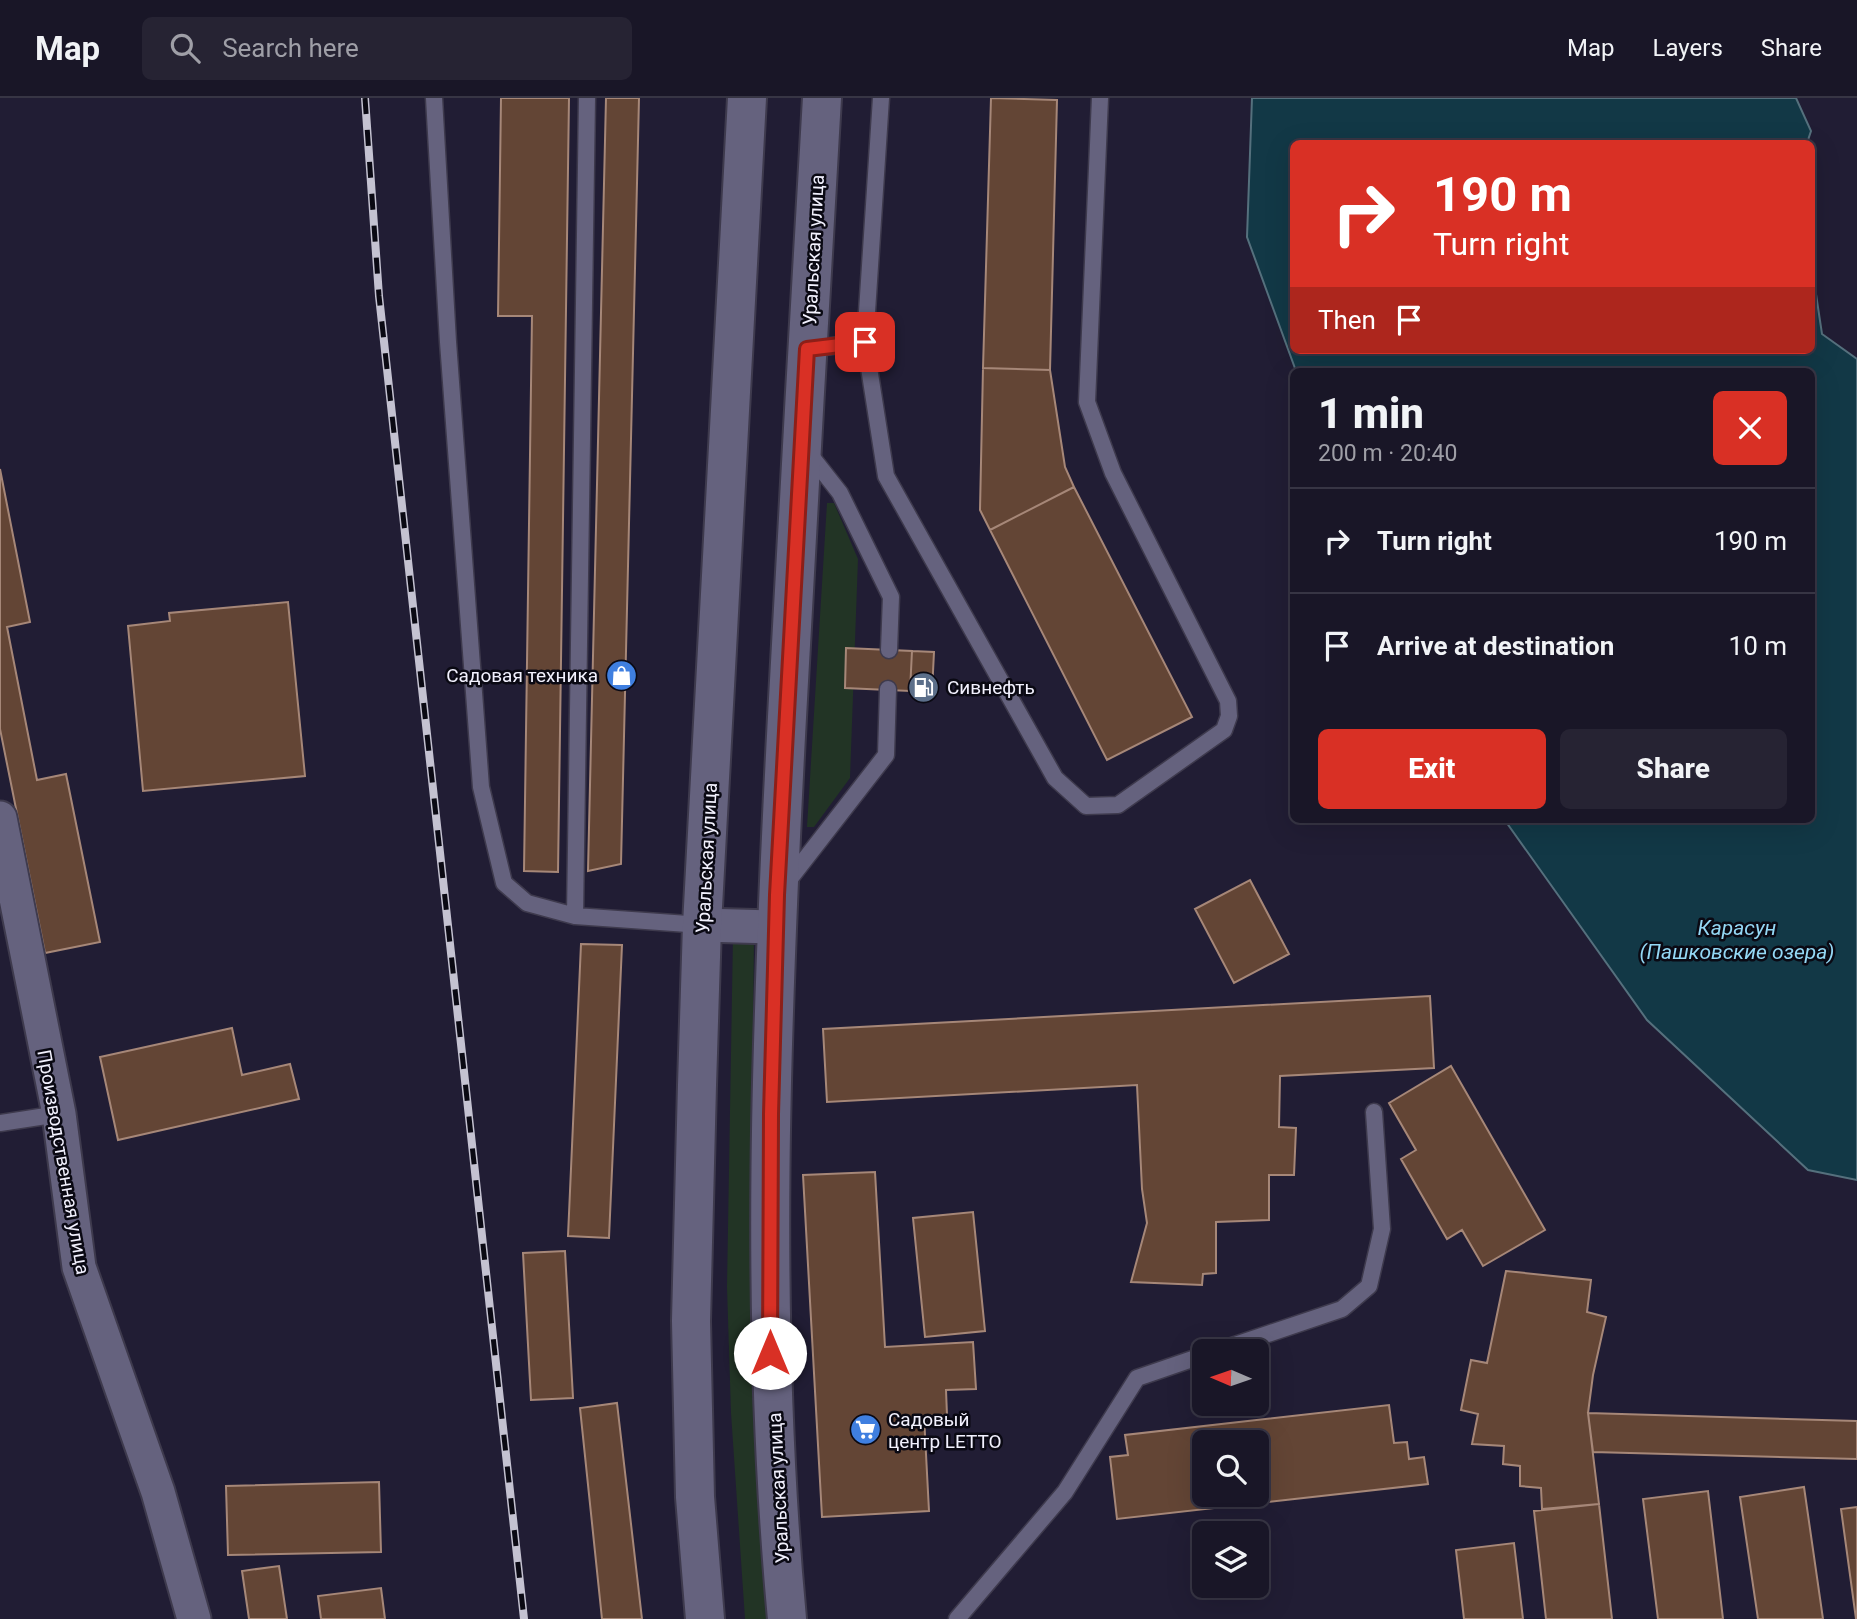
<!DOCTYPE html>
<meta charset="utf-8">
<style>
body{margin:0;font-family:Roboto,sans-serif;background:#262333;color:#f1f3f6;height:100vh;display:flex;flex-direction:column;font-size:26px;white-space:nowrap}
*{box-sizing:border-box;margin:0}
p{font-size:23px;color:#9f9fa7}
.icon{flex:none;width:38px;height:38px;fill:none;stroke:currentColor;stroke-width:2;stroke-linecap:round;stroke-linejoin:round}
.map{position:relative;flex:1;overflow:hidden}
.details{position:absolute;left:1290px;top:270px;width:525px;height:455px;display:flex;flex-direction:column;background:#191627;border-radius:10px;box-shadow:0 7px 28px #0002,0 0 0 2px #373544}
.details>*{flex:none}
.guide{position:absolute;left:1290px;top:42px;width:525px;height:214px;border-radius:10px;box-shadow:0 7px 28px #0002,0 0 0 2px #373544;background:#d93025;color:#fff;overflow:hidden}
.needle{width:46px;rotate:272deg}
.buttons{position:absolute;left:1192px;top:1241px;display:grid;gap:14px}
.buttons a{display:grid;place-items:center;width:77px;height:77px;border-radius:10px;background:#191627;box-shadow:0 7px 28px #0002,0 0 0 2px #373544;font-size:35px}
.pin{position:absolute;display:grid;place-items:center;width:60px;height:60px;color:#fff;margin:-30px;border-radius:14px;box-shadow:0 4px 10px #0006}
.me{position:absolute;width:77px;margin:-38px;rotate:0deg;stroke-linejoin:round;filter:drop-shadow(0 0 5px #0008)}
.turn{display:flex;align-items:center;gap:24px;height:147px;padding:0 28px;font-size:32px}
.turn .icon{width:91px;height:91px;stroke-width:2.5}
.turn b{display:block;font-size:49px;line-height:60px}
.then{display:flex;align-items:center;height:66px;padding:0 28px;background:#0003;gap:14px;font-size:26px}
.round{display:grid;place-items:center;flex:none;width:74px;height:74px;border-radius:10px;background:#262333}
.headline{display:flex;align-items:center;justify-content:space-between;height:119px;padding:0 28px}
h1{font-size:42px;font-weight:800;line-height:52px}
.button{display:flex;gap:14px;margin-top:auto;padding:14px 28px}
.button a{flex:1;height:80px;border-radius:10px;background:#d93025;color:#fff;font-size:28px;font-weight:800;line-height:80px;text-align:center}
.button a+a{background:#262333;color:#f1f3f6}
ul{padding:0;list-style:none}
li{display:flex;align-items:center;gap:21px;height:105px;padding:0 28px;border-top:2px solid #373544}
li div{flex:1}
li b{display:block;font-size:26px}
li em{font-style:normal}
header{display:flex;align-items:center;gap:42px;box-sizing:border-box;height:98px;padding:0 35px;background:#191627;border-bottom:2px solid #373544}
header strong{font-size:33px}
nav{display:flex;gap:38px;margin-inline-start:auto;font-size:24px}
.search{width:490px;height:63px;background:#262333;display:flex;align-items:center;gap:18px;box-sizing:border-box;padding:0 24px;border-radius:10px;color:#9f9fa7;font-size:26px}
.map>svg:first-child{display:block}
</style>
<header>
<strong>Map</strong>
<div class="search"><svg class="icon" aria-label="search" viewBox="0 0 24 24"><circle cx="10" cy="10" r="6"/><path d="M15 15l6 6"/></svg>Search here</div>
<nav><a>Map</a><a>Layers</a><a>Share</a></nav>
</header>
<div class="map">
<svg width="1857" height="1521" viewBox="0 0 1857 1521">
<rect width="100%" height="100%" fill="#211d34"/>
<path fill="#223425" d="M 827,405 L 834,405 L 858,461 L 850,680 L 814,729 L 807,729 Z
M 733,837 L 754,838 L 751,1140 L 768,1521 L 745,1521 L 731,1315 L 727,1189 Z"/>
<path fill="#123846" stroke="#55707d" stroke-width="2" d="M 1252,0 L 1796,0 L 1811,33 L 1807,45 L 1293,46 L 1293,252 L 1811,252 L 1811,163 L 1822,236 L 1857,261 L 1857,1082 L 1808,1072 L 1647,922 L 1504,721 L 1811,721 L 1811,273 L 1296,273 L 1247,139 Z"/>
<path fill="#634535" stroke="#a68778" stroke-width="2" fill-rule="evenodd" d="M 501,0 L 569,0 L 558,774 L 524,773 L 532,218 L 498,218 Z
M 606,0 L 639,0 L 621,766 L 588,773 Z
M 991,0 L 1057,2 L 1050,272 L 983,270 Z
M 983,270 L 1050,272 L 1065,369 L 1074,389 L 990,432 L 980,412 Z
M 0,371 L 30,524 L 7,529 L 37,682 L 66,676 L 100,844 L 45,855 L 0,631 Z
M 1074,389 L 1192,619 L 1107,662 L 990,432 Z
M 288,504 L 305,678 L 143,693 L 128,528 L 170,523 L 169,515 Z
M 846,550 L 912,553 L 910,593 L 845,590 Z
M 912,553 L 934,554 L 932,594 L 910,593 Z
M 1250,782 L 1289,856 L 1234,885 L 1195,811 Z
M 581,846 L 622,847 L 609,1140 L 568,1138 Z
M 1430,898 L 1434,970 L 1280,978 L 1279,1029 L 1296,1030 L 1294,1077 L 1269,1077 L 1269,1122 L 1216,1124 L 1216,1175 L 1203,1176 L 1202,1187 L 1131,1184 L 1147,1125 L 1142,1091 L 1137,987 L 827,1004 L 823,931 Z
M 232,930 L 242,977 L 290,966 L 299,1001 L 118,1042 L 100,959 Z
M 1451,968 L 1545,1132 L 1483,1168 L 1462,1132 L 1447,1141 L 1401,1061 L 1416,1052 L 1389,1005 Z
M 875,1074 L 885,1249 L 973,1244 L 976,1291 L 946,1292 L 947,1317 L 924,1318 L 929,1413 L 822,1419 L 803,1077 Z
M 973,1114 L 985,1233 L 925,1239 L 913,1120 Z
M 565,1153 L 573,1300 L 531,1302 L 523,1155 Z
M 1506,1173 L 1591,1182 L 1587,1214 L 1606,1219 L 1593,1277 L 1588,1315 L 1599,1406 L 1542,1411 L 1541,1390 L 1520,1388 L 1520,1368 L 1503,1366 L 1504,1348 L 1472,1346 L 1478,1316 L 1461,1312 L 1471,1262 L 1487,1265 Z
M 617,1305 L 642,1521 L 602,1521 L 580,1310 Z
M 1389,1307 L 1394,1345 L 1407,1344 L 1409,1361 L 1424,1359 L 1428,1386 L 1117,1421 L 1110,1359 L 1128,1357 L 1125,1337 ZM 1204,1344 L 1256,1344 L 1256,1396 L 1204,1396 Z
M 1588,1315 L 1857,1323 L 1857,1361 L 1593,1354 Z
M 379,1384 L 381,1454 L 228,1457 L 226,1388 Z
M 1804,1389 L 1823,1521 L 1758,1521 L 1740,1399 Z
M 1708,1393 L 1723,1521 L 1658,1521 L 1643,1401 Z
M 1599,1406 L 1612,1521 L 1546,1521 L 1534,1413 Z
M 1857,1409 L 1857,1521 L 1856,1521 L 1841,1411 Z
M 1514,1445 L 1523,1521 L 1464,1521 L 1456,1452 Z
M 279,1468 L 287,1521 L 249,1521 L 242,1473 Z
M 381,1490 L 385,1521 L 321,1521 L 318,1498 Z"/>
<g fill="none" stroke-linecap="round" stroke-linejoin="round">
<defs>
<path id="service" d="M 434,0 L 448,244 L 481,689 L 504,785 L 527,805 L 575,818 L 702,827
M 865,244 L 886,378 L 1055,680 L 1086,708 L 1118,707 L 1224,632 L 1229,618 L 1228,603 L 1113,375 L 1087,304 L 1100,0
M 807,251 L 865,244 L 881,0
M 807,353 L 840,395 L 891,499 L 889,552
M 785,787 L 886,657 L 888,591
M 575,818 L 587,0
M 0,1025 L 59,1016
M 1217,1253 L 1342,1211 L 1369,1188 L 1382,1131 L 1374,1014
M 957,1521 L 1065,1394 L 1137,1280 L 1204,1257"/>
<path id="minor" d="M 0,720 L 59,1016 L 79,1169 L 158,1394 L 194,1521
M 702,827 L 777,829"/>
<path id="secondary" d="M 705,1521 L 695,1399 L 691,1223 L 697,987 L 702,827 L 747,0
M 787,1521 C 759,1221 771,919 787,619 C 798,413 810,206 822,0"/>
</defs>
<use href="#service" stroke="#3e3a4d" stroke-width="19"/>
<use href="#minor" stroke="#3e3a4d" stroke-width="37"/>
<use href="#secondary" stroke="#3e3a4d" stroke-width="42"/>
<use href="#service" stroke="#65627e" stroke-width="16"/>
<use href="#minor" stroke="#65627e" stroke-width="33"/>
<use href="#secondary" stroke="#65627e" stroke-width="38"/>
<defs>
<path id="rail" d="M 365,0 L 379,198 L 524,1521"/>
</defs>
<use href="#rail" stroke="#c4c2d1" stroke-width="8"/>
<use href="#rail" stroke="#0a0913" stroke-width="5" stroke-dasharray="16" stroke-linecap="butt"/>
</g>
<g fill="none" stroke-linecap="round" stroke-linejoin="round">
<defs>
<path id="route" d="M 770,1255 L 771,1016 L 777,797 L 807,251 L 865,244"/>
</defs>
<use href="#route" stroke="#8d1f18" stroke-width="18"/>
<use href="#route" stroke="#d93025" stroke-width="12"/>
</g>
<defs>
<symbol id="shop-disc" viewBox="-11 -11 22 22"><circle r="9.5" fill="#3f7fe0" stroke="#0a0913"/><path d="M-5-2.5h2.3a2.7 3.5 0 0 1 5.4 0H5L5.5 6h-11ZM-1.5-2.5h3a1.5 2.3 0 0 0-3 0Z" fill="#fff"/></symbol>
<symbol id="fuel-disc" viewBox="-11 -11 22 22"><circle r="9.5" fill="#5c6f8a" stroke="#0a0913"/><path d="M-5.5-6h7V0h2V4h1.3V-2.5L3-4.5l.8-.8L6-3V5H2.5V1h-1V6h-7ZM-4.2-4.7v3.2H.2V-4.7Z" fill="#fff"/></symbol>
<symbol id="supermarket-disc" viewBox="-11 -11 22 22"><circle r="9.5" fill="#3f7fe0" stroke="#0a0913"/><path d="M-6-5.5h2.5l.6 2H6L4.5 2H-2.5L-4.4-4H-6ZM-1.5 3.2a1.3 1.3 0 1 0 .1 0ZM3 3.2a1.3 1.3 0 1 0 .1 0Z" fill="#fff"/></symbol>
</defs>
<g fill-rule="evenodd">
<use href="#shop-disc" x="604" y="560" width="35" height="35"/>
<use href="#fuel-disc" x="906" y="572" width="35" height="35"/>
<use href="#supermarket-disc" x="848" y="1314" width="35" height="35"/>
</g>
<g text-anchor="middle" stroke-width="5" stroke-linejoin="round" paint-order="stroke">
<g font-size="19" fill="#f2f1fe" stroke="#0a0913">
<text transform="translate(813 152) rotate(-87)" y="7">Уральская улица</text>
<text transform="translate(706 760) rotate(-87)" y="7">Уральская улица</text>
<text transform="translate(64 1064) rotate(80)" y="7">Производственная улица</text>
<text transform="translate(778 1390) rotate(-93)" y="7">Уральская улица</text>
</g>
<g font-size="19" fill="#f2f1fe" stroke="#0a0913" text-anchor="start">
<text x="598" y="584" text-anchor="end">Садовая техника</text>
<text x="947" y="596">Сивнефть</text>
<text x="888" y="1328">Садовый<tspan x="888" dy="22">центр LETTO</tspan></text>
</g>
<g font-size="21" font-style="italic" fill="#94d8f5" stroke="#0a0913">
<text x="1737" y="837">Карасун<tspan x="1737" dy="24">(Пашковские озера)</tspan></text>
</g>
</g>
</svg>
<div class="buttons">
<a><svg class="needle" viewBox="-14 -14 28 28"><path d="M0-13l5 13h-10z" fill="#e53935"/><path d="M0 13l5-13h-10z" fill="#9f9fa7"/></svg></a>
<a><svg class="icon" aria-label="search" viewBox="0 0 24 24"><circle cx="10" cy="10" r="6"/><path d="M15 15l6 6"/></svg></a>
<a><svg class="icon" aria-label="layers" viewBox="0 0 24 24"><path d="M12 4l9 5-9 5-9-5zM3 14l9 5 9-5"/></svg></a>
</div>
<div class="pin" style="left:865px;top:244px;background:#d93025"><svg class="icon" aria-label="arrive" viewBox="0 0 24 24"><path d="M6 21V4h12l-3 4 3 4H6"/></svg></div>
<svg class="me" style="left:770px;top:1255px" viewBox="-20 -20 40 40"><circle r="19" fill="#fff"/><path d="M0-13L10 11 0 6-10 11z" fill="#d93025"/></svg>
<div class="guide">
<div class="turn"><svg class="icon" aria-label="right" viewBox="0 0 24 24"><path d="M7 20v-9h11M14 6l5 5-5 5"/></svg><div><b>190 m</b>Turn right</div></div>
<div class="then">Then<svg class="icon" aria-label="arrive" viewBox="0 0 24 24"><path d="M6 21V4h12l-3 4 3 4H6"/></svg></div>
</div>
<section class="details">
<div class="headline"><div><h1>1 min</h1><p>200 m · 20:40</p></div><a class="round" style="background:#d93025;color:#fff"><svg class="icon" aria-label="close" viewBox="0 0 24 24"><path d="M6 6l12 12M18 6L6 18"/></svg></a></div>
<ul>
<li><svg class="icon" aria-label="right" viewBox="0 0 24 24"><path d="M7 20v-9h11M14 6l5 5-5 5"/></svg><div><b>Turn right</b></div><em>190 m</em></li>
<li><svg class="icon" aria-label="arrive" viewBox="0 0 24 24"><path d="M6 21V4h12l-3 4 3 4H6"/></svg><div><b>Arrive at destination</b></div><em>10 m</em></li>
</ul>
<div class="button"><a>Exit</a><a>Share</a></div>
</section>
</div>
